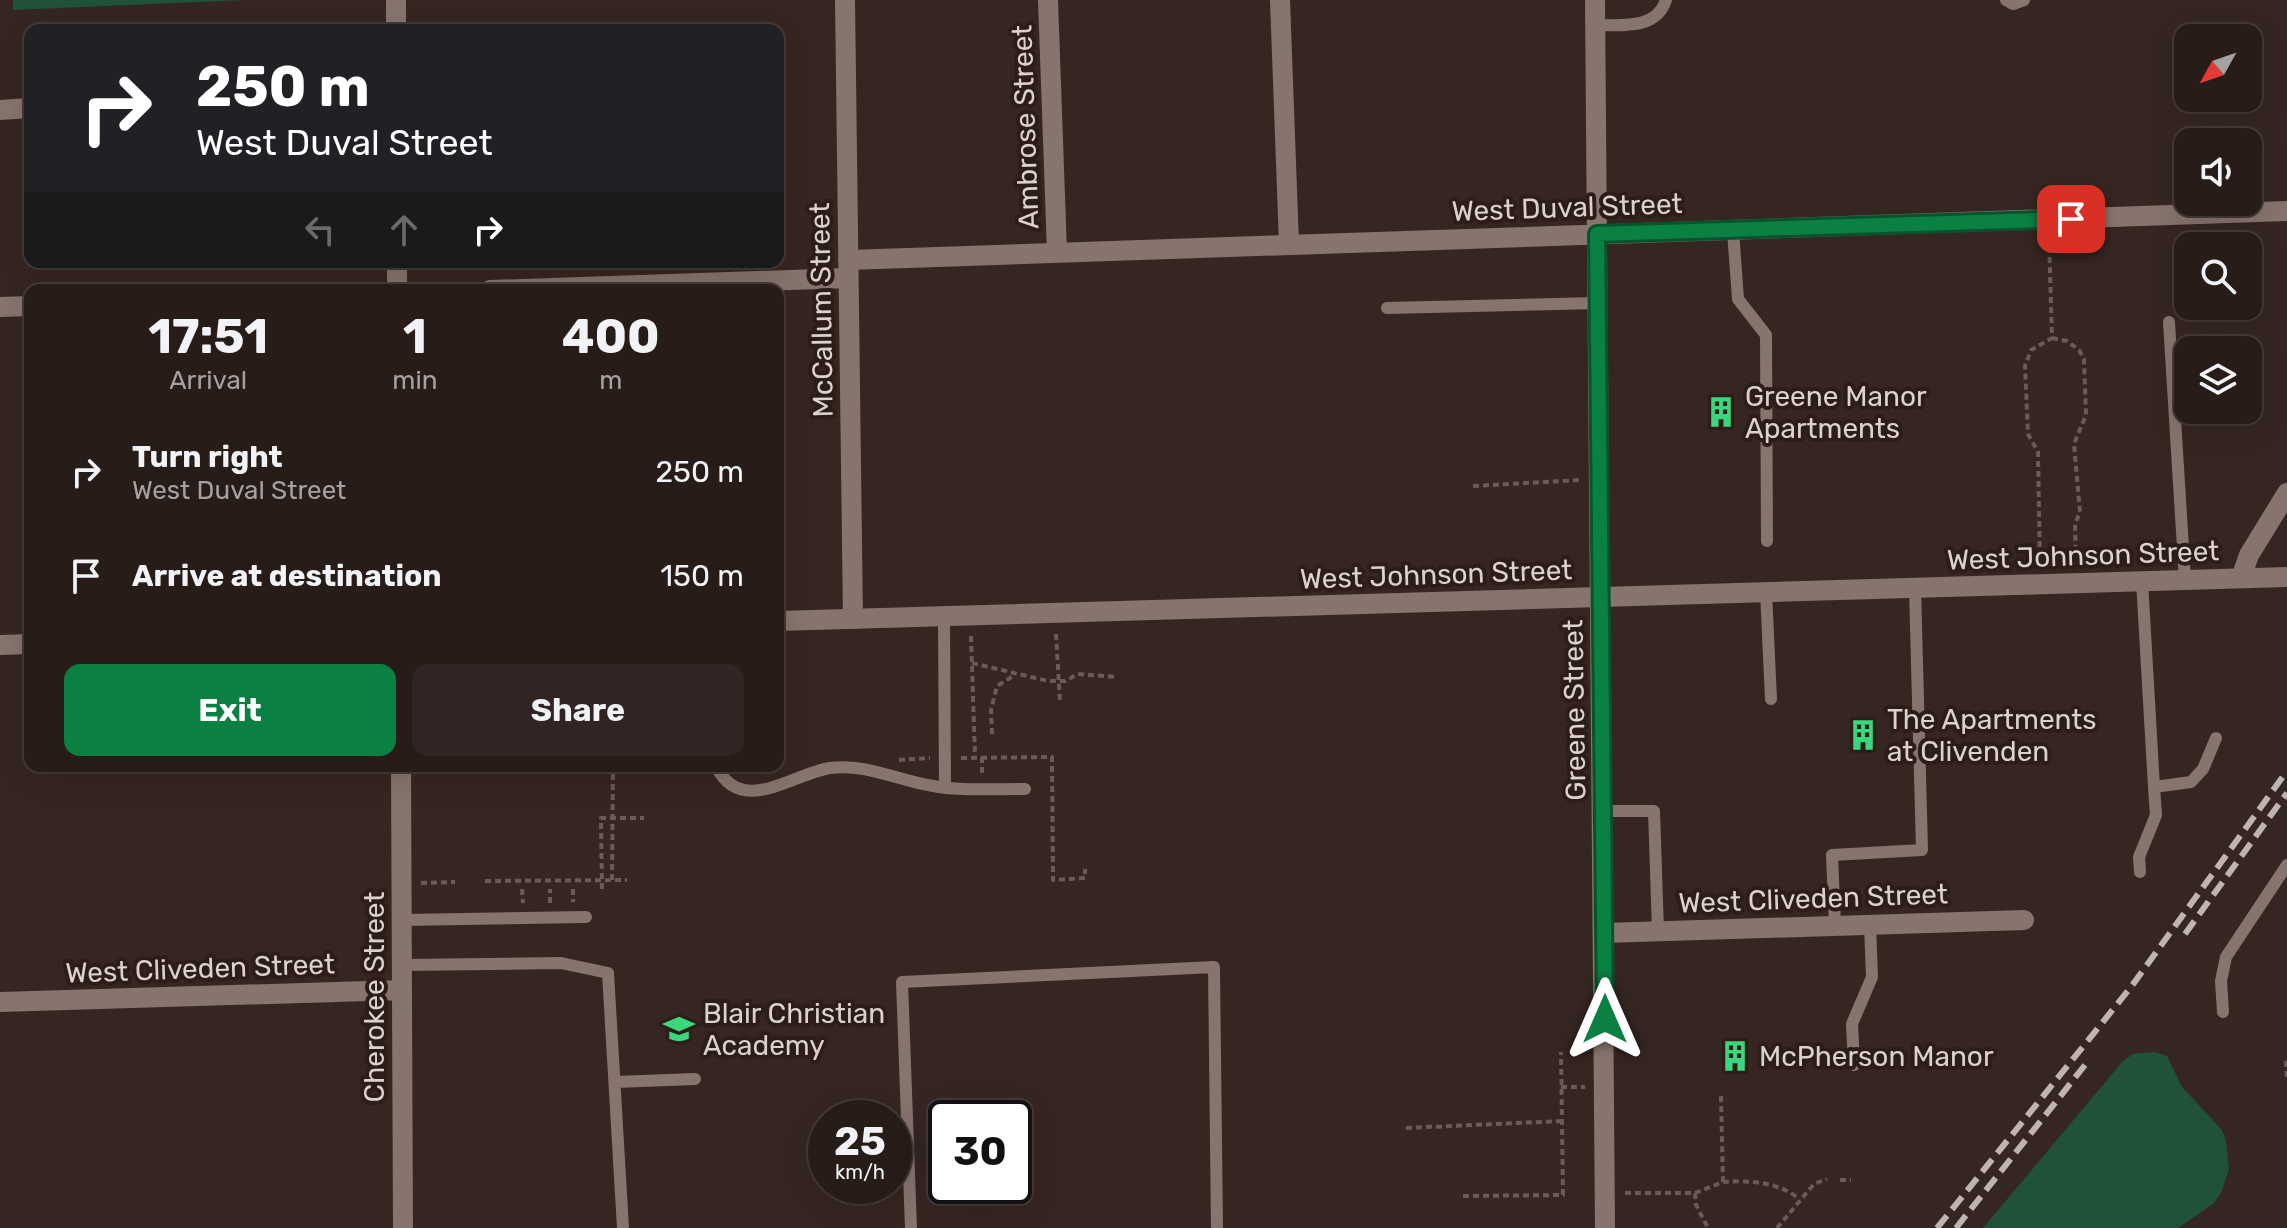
<!DOCTYPE html>
<style>
body{margin:0;font-family:Rubik,sans-serif;background:#302522;color:#f1f3f6;height:100vh;display:flex;flex-direction:column;font-size:30px;white-space:nowrap}
*{box-sizing:border-box;margin:0}
p{font-size:26px;color:#a5a1a2}
.icon{flex:none;width:44px;height:44px;fill:none;stroke:currentColor;stroke-width:2;stroke-linecap:round;stroke-linejoin:round}
.map{position:relative;flex:1;overflow:hidden}
.sheet{position:absolute;left:24px;top:284px;width:760px;height:488px;display:flex;flex-direction:column;background:#281c19;border-radius:16px;box-shadow:0 8px 32px #0002,0 0 0 2px #443a38}
.sheet>*{flex:none}
.top-card{position:absolute;left:24px;top:24px;width:760px;height:244px;border-radius:16px;box-shadow:0 8px 32px #0002,0 0 0 2px #443a38;background:#202124;color:#fff;overflow:hidden}
.needle{width:52px;rotate:230deg}
.fabs{position:absolute;left:2174px;top:24px;display:grid;gap:16px}
.fabs a{display:grid;place-items:center;width:88px;height:88px;border-radius:16px;background:#281c19;box-shadow:0 8px 32px #0002,0 0 0 2px #443a38;font-size:40px}
.speed{position:absolute;left:808px;top:1100px;display:flex;gap:16px;font-size:40px;font-weight:700;text-align:center}
.speed>*{display:grid;place-content:center;width:104px;height:104px;border-radius:50%;background:#281c19;box-shadow:0 8px 32px #0002,0 0 0 2px #443a38;line-height:1}
.speed small{font-size:20px;font-weight:400}
.speed .limit{border:4px solid #111;border-radius:12px;background:#fff;color:#111}
.pin{position:absolute;display:grid;place-items:center;width:68px;height:68px;color:#fff;margin:-34px;border-radius:16px;box-shadow:0 4px 12px #0006}
.me{position:absolute;width:88px;margin:-44px;rotate:0deg;stroke-linejoin:round;filter:drop-shadow(0 0 6px #0008)}
.turn{display:flex;align-items:center;gap:28px;height:168px;padding:0 40px;font-size:36px}
.turn .icon{width:104px;height:104px;stroke-width:2.5}
.turn b{display:block;font-size:56px;line-height:68px}
.lanes{display:flex;align-items:center;height:76px;padding:0 40px;background:#0003;justify-content:center;gap:40px;direction:ltr}
.lanes .off{opacity:.35}
.eta{display:flex;justify-content:space-evenly;align-items:center;height:136px;text-align:center}
.eta b{font-size:48px;font-weight:700;line-height:56px}
.action{display:flex;gap:16px;margin-top:auto;padding:16px 40px}
.action a{flex:1;height:92px;border-radius:16px;background:#0b8043;color:#fff;font-size:32px;font-weight:700;line-height:92px;text-align:center}
.action a+a{background:#302522;color:#f1f3f6}
ul{padding:0;list-style:none}
li{display:flex;align-items:center;gap:24px;height:104px;padding:0 40px}
li div{flex:1}
li b{display:block;font-size:30px}
li em{font-style:normal}
.map>svg:first-child{display:block}
</style>
<div class="map">
<svg width="2287" height="1228" viewBox="0 0 2287 1228">
<rect width="100%" height="100%" fill="#362621"/>
<path fill="#1f5238" d="M 13,0 L 244,0 L 13,10 Z
M 2155,1052 L 2167,1056 L 2182,1087 L 2222,1130 L 2226,1141 L 2229,1169 L 2221,1193 L 2213,1204 L 2178,1228 L 1983,1228 L 2123,1061 L 2133,1054 Z"/>
<g fill="none" stroke-linecap="round" stroke-linejoin="round">
<path stroke="#695b56" stroke-width="4" stroke-dasharray="6 4" stroke-linecap="butt" d="M 2052,338 L 2067,341 L 2079,350 L 2084,359 L 2086,415 L 2074,444 L 2080,512 L 2075,524 L 2076,564
M 1473,486 L 1580,480
M 2040,567 L 2038,452 L 2028,434 L 2025,366 L 2031,350 L 2052,338 L 2049,238
M 1056,634 L 1060,702
M 971,636 L 975,757
M 972,663 L 1048,681 L 1065,681 L 1078,674 L 1117,677
M 992,734 L 991,710 L 997,686 L 1015,675
M 982,757 L 982,774
M 961,758 L 1052,757 L 1053,880 L 1085,878 L 1085,869
M 899,760 L 930,758
M 612,880 L 613,766
M 485,881 L 627,880
M 421,883 L 455,882
M 522,889 L 523,903
M 573,889 L 573,902
M 602,889 L 601,818 L 644,818
M 550,903 L 550,889
M 2286,1061 L 2287,1081
M 1561,1087 L 1585,1087
M 1406,1128 L 1562,1121
M 1840,1180 L 1851,1180
M 1723,1182 C 1748,1180 1780,1182 1799,1199
M 1625,1193 L 1695,1193 L 1723,1182 L 1721,1096
M 1695,1193 L 1696,1205 L 1708,1228
M 1463,1196 L 1563,1195 L 1561,1052
M 1777,1228 L 1814,1184 L 1827,1179"/>
<path stroke="#87746e" stroke-width="12" d="M 2006,0 L 2013,4 L 2024,0
M 1595,25 C 1622,25 1656,30 1666,0
M 1733,231 L 1738,299 L 1766,335 L 1767,541
M 1387,308 L 1598,303
M 2169,322 L 2185,580
M 2142,581 L 2154,787 L 2191,782 L 2203,769 L 2216,738
M 1766,592 L 1771,699
M 944,617 L 945,788
M 716,766 C 741,817 792,774 830,768 C 867,763 898,781 933,786 C 962,791 994,789 1025,789
M 1604,811 L 1654,811 L 1658,931
M 2140,872 L 2139,857 L 2156,815 L 2154,787
M 401,920 L 586,917
M 1835,926 L 1832,855 L 1922,850 L 1915,588
M 401,965 L 561,963 L 608,973 L 623,1228
M 2223,1012 L 2221,981 L 2226,957 L 2287,865
M 1854,1065 L 1852,1024 L 1872,977 L 1870,925
M 615,1082 L 695,1079
M 911,1228 L 902,982 L 1214,967 L 1217,1228"/>
<path stroke="#87746e" stroke-width="20" d="M 845,0 L 853,619
M 1048,0 L 1057,252
M 1280,0 L 1289,244
M 1595,0 L 1605,1228
M 396,30 L 396,0
M 0,110 L 30,108
M 848,260 L 2287,211
M 397,262 L 397,290
M 490,290 L 848,278
M 0,307 L 30,306
M 2241,578 L 2249,555 L 2287,493
M 401,766 L 403,1228
M 1605,933 L 2024,920
M 0,1002 L 402,990"/>
<path stroke="#87746e" stroke-width="20" d="M 778,621 L 2287,577
M 0,645 L 30,644"/>
<path stroke="#c0b4b0" stroke-width="6" stroke-dasharray="16 8" stroke-linecap="butt" d="M 2185,934 L 2287,793
M 1937,1228 L 2131,987 L 2287,771
M 1956,1228 L 2085,1065"/>
</g>
<g fill="none" stroke-linecap="round" stroke-linejoin="round">
<defs>
<path id="route" d="M 1605,1019 L 1597,234 L 2071,219"/>
</defs>
<use href="#route" stroke="#07532c" stroke-width="20"/>
<use href="#route" stroke="#0b8043" stroke-width="14"/>
</g>
<defs>
<symbol id="building-bare" viewBox="-9 -9 18 18"><path d="M-4-6H4V6H1V3H-1V6H-4ZM-2.5-4.3h1.7v1.8h-1.7ZM.8-4.3h1.7v1.8H.8ZM-2.5-1h1.7V.8h-1.7ZM.8-1h1.7V.8H.8Z" fill="#3bd77f" stroke="#2c1d18" stroke-width="2.5" paint-order="stroke"/></symbol>
<symbol id="school-bare" viewBox="-9 -9 18 18"><path d="M0-5L7-2L0 1L-7-2ZM-4 1L0 2.5L4 1V4Q0 6-4 4Z" fill="#3bd77f" stroke="#2c1d18" stroke-width="2.5" paint-order="stroke"/></symbol>
</defs>
<g fill-rule="evenodd">
<use href="#building-bare" x="1699" y="390" width="44" height="44"/>
<use href="#building-bare" x="1841" y="713" width="44" height="44"/>
<use href="#school-bare" x="657" y="1007" width="44" height="44"/>
<use href="#building-bare" x="1713" y="1034" width="44" height="44"/>
</g>
<g text-anchor="middle" stroke-width="8" stroke-linejoin="round" paint-order="stroke">
<g font-size="28" fill="#dcd1cd" stroke="#2c1d18">
<text transform="translate(1025 127) rotate(-92)" y="10">Ambrose Street</text>
<text transform="translate(1567 207) rotate(-2)" y="10">West Duval Street</text>
<text transform="translate(821 310) rotate(-91)" y="10">McCallum Street</text>
<text transform="translate(2083 555) rotate(-2)" y="10">West Johnson Street</text>
<text transform="translate(1436 574) rotate(-2)" y="10">West Johnson Street</text>
<text transform="translate(1574 710) rotate(-91)" y="10">Greene Street</text>
<text transform="translate(1813 898) rotate(-2)" y="10">West Cliveden Street</text>
<text transform="translate(200 968) rotate(-2)" y="10">West Cliveden Street</text>
<text transform="translate(374 997) rotate(-90)" y="10">Cherokee Street</text>
</g>
<g font-size="28" fill="#dcd1cd" stroke="#2c1d18" text-anchor="start">
<text x="1745" y="406">Greene Manor<tspan x="1745" dy="32">Apartments</tspan></text>
<text x="1887" y="729">The Apartments<tspan x="1887" dy="32">at Clivenden</tspan></text>
<text x="703" y="1023">Blair Christian<tspan x="703" dy="32">Academy</tspan></text>
<text x="1759" y="1066">McPherson Manor</text>
</g>
</g>
</svg>
<div class="fabs">
<a><svg class="needle" viewBox="-14 -14 28 28"><path d="M0-13l5 13h-10z" fill="#e53935"/><path d="M0 13l5-13h-10z" fill="#a5a1a2"/></svg></a>
<a><svg class="icon" aria-label="sound" viewBox="0 0 24 24"><path d="M4 9h4l5-4v14l-5-4H4zM17 9q2 3 0 6"/></svg></a>
<a><svg class="icon" aria-label="search" viewBox="0 0 24 24"><circle cx="10" cy="10" r="6"/><path d="M15 15l6 6"/></svg></a>
<a><svg class="icon" aria-label="layers" viewBox="0 0 24 24"><path d="M12 4l9 5-9 5-9-5zM3 14l9 5 9-5"/></svg></a>
</div>
<div class="speed"><div>25<small>km/h</small></div><div class="limit">30</div></div>
<div class="pin" style="left:2071px;top:219px;background:#d93025"><svg class="icon" aria-label="arrive" viewBox="0 0 24 24"><path d="M6 21V4h12l-3 4 3 4H6"/></svg></div>
<svg class="me" style="left:1605px;top:1019px" viewBox="-20 -20 40 40"><path d="M0-17L14 15 0 8-14 15z" fill="#0b8043" stroke="#fff" stroke-width="4"/></svg>
<div class="top-card">
<div class="turn"><svg class="icon" aria-label="right" viewBox="0 0 24 24"><path d="M7 20v-9h11M14 6l5 5-5 5"/></svg><div><b>250 m</b>West Duval Street</div></div>
<div class="lanes"><svg class="icon off" aria-label="left" viewBox="0 0 24 24"><path d="M17 20v-9H6M10 6l-5 5 5 5"/></svg><svg class="icon off" aria-label="ahead" viewBox="0 0 24 24"><path d="M12 20V5M6 11l6-6 6 6"/></svg><svg class="icon" aria-label="right" viewBox="0 0 24 24"><path d="M7 20v-9h11M14 6l5 5-5 5"/></svg></div>
</div>
<section class="sheet">
<div class="eta">
<div><b>17:51</b><p>Arrival</p></div>
<div><b>1</b><p>min</p></div>
<div><b>400</b><p>m</p></div>
</div>
<ul>
<li><svg class="icon" aria-label="right" viewBox="0 0 24 24"><path d="M7 20v-9h11M14 6l5 5-5 5"/></svg><div><b>Turn right</b><p>West Duval Street</p></div><em>250 m</em></li>
<li><svg class="icon" aria-label="arrive" viewBox="0 0 24 24"><path d="M6 21V4h12l-3 4 3 4H6"/></svg><div><b>Arrive at destination</b></div><em>150 m</em></li>
</ul>
<div class="action"><a>Exit</a><a>Share</a></div>
</section>
</div>
